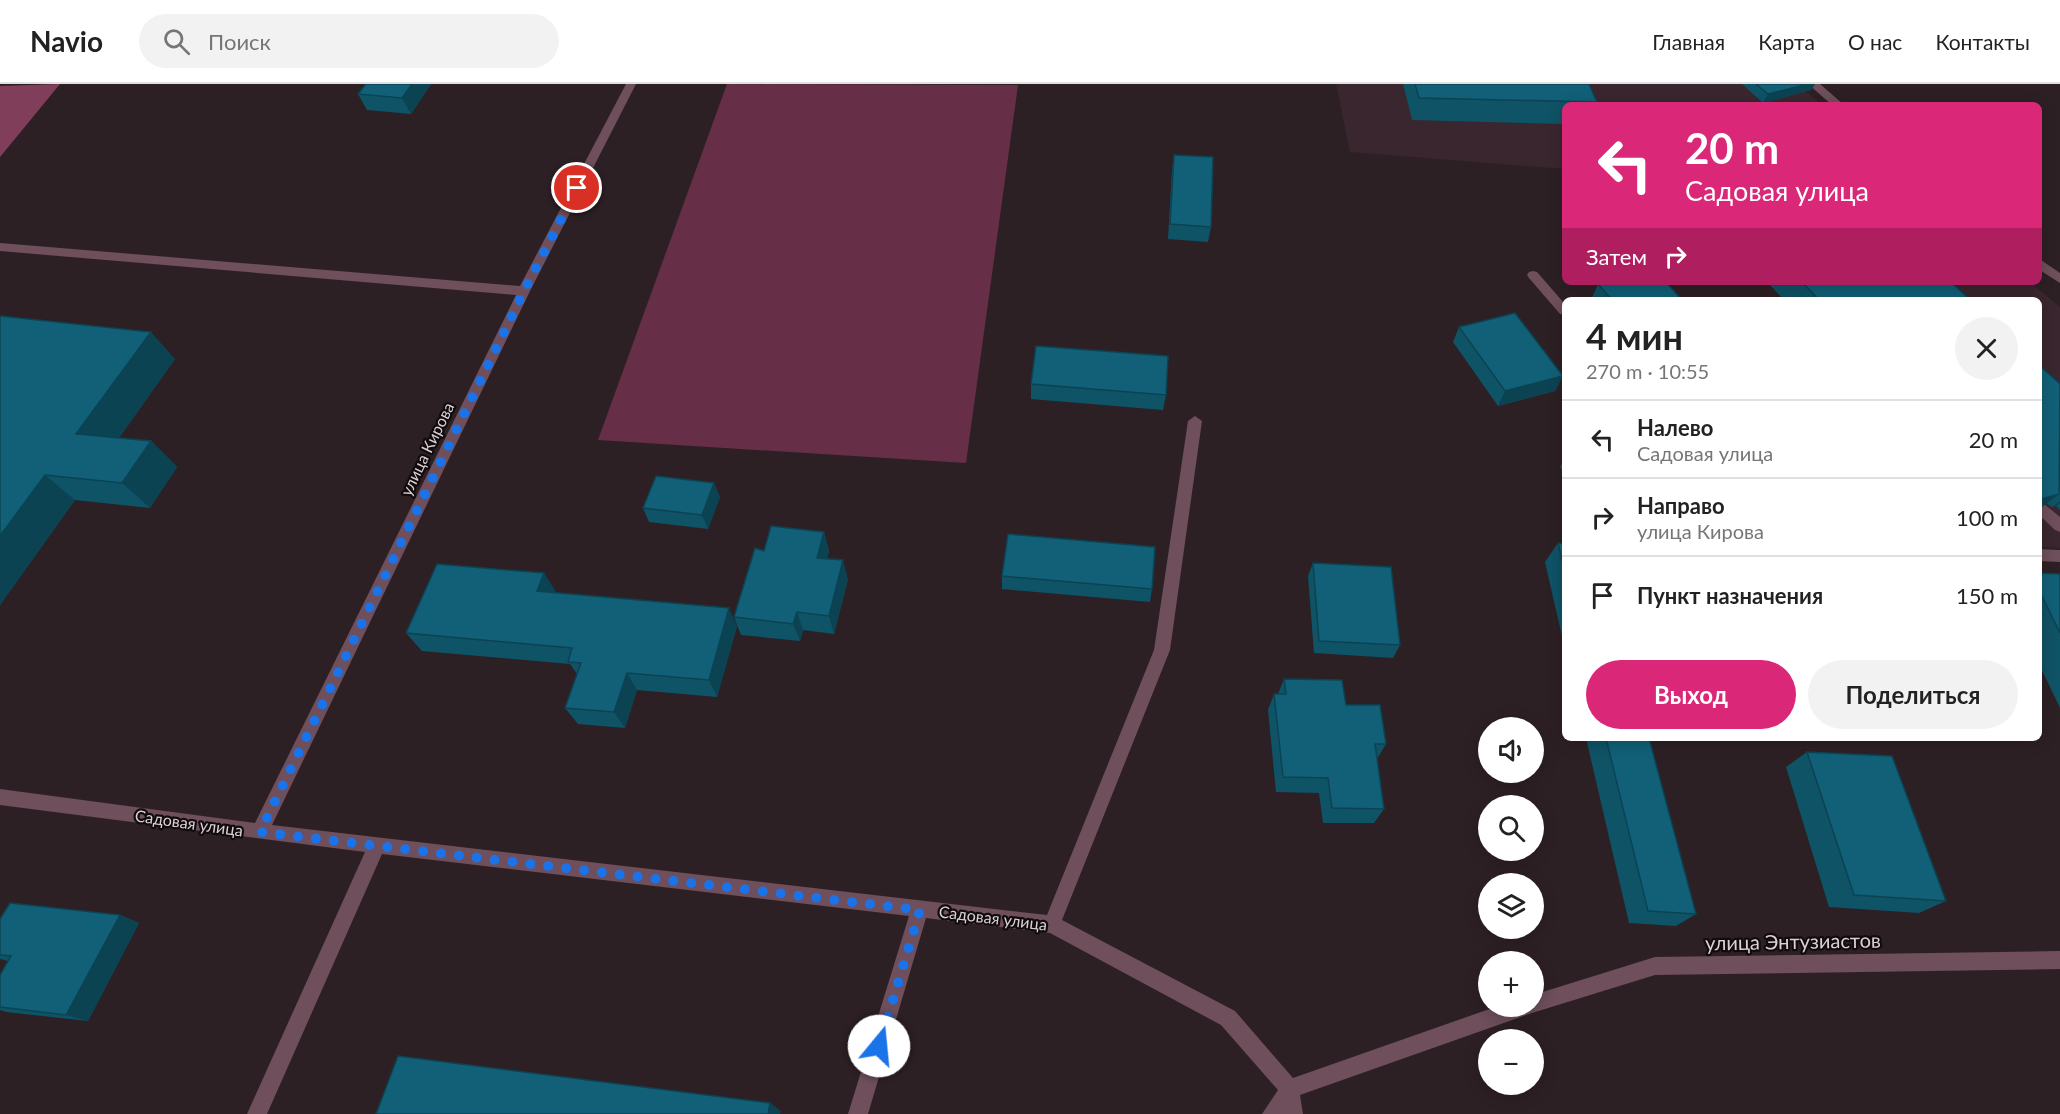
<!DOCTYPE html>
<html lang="ru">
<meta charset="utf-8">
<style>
body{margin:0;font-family:Lato,sans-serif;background:#f2f2f2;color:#222;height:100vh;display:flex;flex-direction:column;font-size:22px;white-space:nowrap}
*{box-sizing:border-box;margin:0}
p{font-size:20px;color:#767676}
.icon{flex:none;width:33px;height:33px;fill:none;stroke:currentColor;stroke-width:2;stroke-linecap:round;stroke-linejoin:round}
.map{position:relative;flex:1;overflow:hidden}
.details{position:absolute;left:1562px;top:213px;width:480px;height:444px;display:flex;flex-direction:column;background:#fff;border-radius:9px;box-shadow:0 3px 15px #0003}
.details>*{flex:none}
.banner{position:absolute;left:1562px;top:18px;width:480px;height:183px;border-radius:9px;box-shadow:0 3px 15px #0003;background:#db2777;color:#fff;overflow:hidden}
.controls{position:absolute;left:1478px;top:633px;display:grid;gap:12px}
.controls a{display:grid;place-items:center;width:66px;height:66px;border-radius:50%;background:#fff;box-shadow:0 3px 15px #0003;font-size:30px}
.pin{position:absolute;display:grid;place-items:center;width:51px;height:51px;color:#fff;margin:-26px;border:3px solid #fff;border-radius:50%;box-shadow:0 2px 6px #0007}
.me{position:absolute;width:66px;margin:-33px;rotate:17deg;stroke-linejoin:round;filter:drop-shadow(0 0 4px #0008)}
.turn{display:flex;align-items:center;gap:21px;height:126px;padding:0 24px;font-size:27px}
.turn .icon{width:78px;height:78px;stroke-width:2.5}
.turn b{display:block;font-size:42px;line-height:51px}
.then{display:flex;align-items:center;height:57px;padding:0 24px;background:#0003;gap:12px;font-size:22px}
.round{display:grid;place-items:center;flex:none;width:63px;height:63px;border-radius:32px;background:#f2f2f2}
.summary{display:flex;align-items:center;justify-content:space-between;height:102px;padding:0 24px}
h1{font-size:36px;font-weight:700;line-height:45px}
.primary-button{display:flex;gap:12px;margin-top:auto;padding:12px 24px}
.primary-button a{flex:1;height:69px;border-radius:36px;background:#db2777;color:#fff;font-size:24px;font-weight:700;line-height:69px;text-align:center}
.primary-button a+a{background:#f2f2f2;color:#222}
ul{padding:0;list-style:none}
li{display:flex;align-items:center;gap:18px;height:78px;padding:0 24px;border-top:2px solid #e0e0e0}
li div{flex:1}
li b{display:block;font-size:22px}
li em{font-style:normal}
header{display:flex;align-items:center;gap:36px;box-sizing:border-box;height:84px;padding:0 30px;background:#fff;border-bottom:2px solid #e0e0e0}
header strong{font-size:28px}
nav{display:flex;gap:33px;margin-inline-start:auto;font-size:21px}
.search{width:420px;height:54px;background:#f2f2f2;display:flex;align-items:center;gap:15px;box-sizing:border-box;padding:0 21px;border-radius:33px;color:#767676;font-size:22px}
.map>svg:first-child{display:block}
</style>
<header>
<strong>Navio</strong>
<div class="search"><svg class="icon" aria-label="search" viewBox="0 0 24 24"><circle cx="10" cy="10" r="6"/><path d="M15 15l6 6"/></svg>Поиск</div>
<nav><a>Главная</a><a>Карта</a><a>О нас</a><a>Контакты</a></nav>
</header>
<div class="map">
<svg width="2060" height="1030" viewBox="0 0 2060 1030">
<rect width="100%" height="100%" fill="#2d2025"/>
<path fill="#3a262e" d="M 1336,0 L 1797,0 L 1822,21 L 1564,21 L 1564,85 L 1350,68 Z
M 1772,198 L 2030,198 L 2060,223 L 2060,464 L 2039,463 L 2038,216 L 1788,216 Z"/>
<path fill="#662f47" d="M 727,0 L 1018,1 L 966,379 L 598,356 Z"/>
<path fill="#813e5b" d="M 60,0 L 0,73 L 0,2 Z"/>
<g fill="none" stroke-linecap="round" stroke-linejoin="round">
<path fill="#6e4f5b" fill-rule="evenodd" d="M 626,0 L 636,0 L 530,207 L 272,741 L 1047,831 L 1154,566 L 1188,337 L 1195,332 L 1202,337 L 1170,566 L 1062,836 L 1235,927 L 1293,994 L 1498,922 L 1533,922 L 1533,911 L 1655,873 L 2060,867 L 2060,885 L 1655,891 L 1532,929 L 1300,1011 L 1303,1030 L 1262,1030 L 1278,1006 L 1221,941 L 1050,849 L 926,834 L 868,1030 L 848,1030 L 909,832 L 382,770 L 267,1030 L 247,1030 L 365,768 L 0,721 L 0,705 L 255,739 L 516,211 L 0,167 L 0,159 L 520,202 Z
M 1808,0 L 1820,0 L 1844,21 L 1832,21 Z
M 2038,174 L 2060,189 L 2060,199 L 2038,185 Z
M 1533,187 L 1537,188 L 1564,219 L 1564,231 L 1560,230 L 1529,194 L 1527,191 L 1529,188 Z
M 2038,415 L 2060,433 L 2060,448 L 2055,446 L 2038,430 Z
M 2038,465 L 2060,466 L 2060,478 L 2038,477 Z"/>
</g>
<path fill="#0f5366" d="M 431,0 L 411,30 L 367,26 L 358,10 Z
M 1403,0 L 1589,0 L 1597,18 L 1595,21 L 1564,21 L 1564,40 L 1412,36 Z
M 1742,0 L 1815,0 L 1811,6 L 1763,19 Z
M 1174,71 L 1211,143 L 1208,158 L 1168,155 L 1172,86 Z
M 1767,198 L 1951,198 L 1970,216 L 1784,216 Z
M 1598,200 L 1682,216 L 1591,216 Z
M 0,232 L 175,275 L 119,354 L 151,357 L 177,383 L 150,424 L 75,416 L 0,521 Z
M 1459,243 L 1563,292 L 1555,307 L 1498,322 L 1453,258 Z
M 1031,300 L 1166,311 L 1163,326 L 1031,315 Z
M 2060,300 L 2060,426 L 2056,422 L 2052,423 L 2047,420 Z
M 1564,376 L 1564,389 L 1560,383 Z
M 720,413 L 708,445 L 649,438 L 643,424 Z
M 824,448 L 829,467 L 827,475 L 848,495 L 834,550 L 803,546 L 800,557 L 741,551 L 734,533 Z
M 1558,459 L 1564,460 L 1564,561 L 1545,478 Z
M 1313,479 L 1400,561 L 1393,574 L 1314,569 L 1308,492 Z
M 544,489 L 556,509 L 737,542 L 717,613 L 637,606 L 625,644 L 578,640 L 565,624 L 577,590 L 570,580 L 422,567 L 406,549 Z
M 2038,489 L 2060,490 L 2060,624 L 2038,578 Z
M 1002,492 L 1152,505 L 1150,518 L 1002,505 Z
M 1284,595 L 1346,621 L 1386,660 L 1377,675 L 1384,725 L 1374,739 L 1323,739 L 1319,709 L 1276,708 L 1268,626 L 1274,610 L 1278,610 Z
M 1586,654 L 1649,654 L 1696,830 L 1676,842 L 1629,839 Z
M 1807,668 L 1946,817 L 1919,829 L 1829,823 L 1786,683 Z
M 120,831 L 139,839 L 88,937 L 6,928 L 0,926 L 0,891 L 8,877 L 0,875 L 0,835 Z"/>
<path fill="#0c4353" d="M 412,0 L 431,0 L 411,30 L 402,14 Z
M 1808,0 L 1815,0 L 1811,6 L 1763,19 L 1768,10 Z
M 151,248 L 175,275 L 104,375 L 76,350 Z
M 1563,292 L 1555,307 L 1498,322 L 1505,307 Z
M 151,357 L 177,383 L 150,424 L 122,399 Z
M 45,391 L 75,416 L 0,521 L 0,452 Z
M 714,399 L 720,413 L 708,445 L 702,431 Z
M 2059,410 L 2038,426 L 2038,416 Z
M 2060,417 L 2060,419 L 2056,422 L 2052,423 Z
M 824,448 L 829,467 L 823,493 L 817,474 Z
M 843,476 L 848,495 L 834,550 L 829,532 Z
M 544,489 L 556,508 L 550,525 L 537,507 Z
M 729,524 L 737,542 L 717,613 L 709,596 Z
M 797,528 L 803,546 L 800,557 L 793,540 Z
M 627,589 L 637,606 L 625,644 L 614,628 Z
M 120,831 L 139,839 L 88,937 L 66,931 Z
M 770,1019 L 781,1027 L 780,1030 L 768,1030 Z"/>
<path fill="#116077" stroke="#0c4353" stroke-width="1.5" d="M 366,0 L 412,0 L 402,14 L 358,10 Z
M 1415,0 L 1589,0 L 1597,18 L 1419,14 Z
M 1756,0 L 1808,0 L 1768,10 Z
M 1174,71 L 1213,73 L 1211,143 L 1170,140 Z
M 1606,198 L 1666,198 L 1682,216 L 1612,216 L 1598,200 Z
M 1802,198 L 1951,198 L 1970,216 L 1819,216 Z
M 1515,229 L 1563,292 L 1505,307 L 1459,243 Z
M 0,232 L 151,248 L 76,350 L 151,357 L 122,399 L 45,391 L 0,452 Z
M 1036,262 L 1168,272 L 1166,311 L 1031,300 Z
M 2038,280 L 2060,300 L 2059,410 L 2038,416 Z
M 656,392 L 714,399 L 702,431 L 643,424 Z
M 771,442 L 824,448 L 817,474 L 843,476 L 829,532 L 797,528 L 793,540 L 734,533 L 755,464 L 764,467 Z
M 1008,450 L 1155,463 L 1152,505 L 1002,492 Z
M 1558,459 L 1564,460 L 1564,485 Z
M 1313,479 L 1391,483 L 1400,561 L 1319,557 Z
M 437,480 L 544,489 L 537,507 L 729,524 L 709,596 L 627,589 L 614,628 L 565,624 L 581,579 L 568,578 L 572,564 L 406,549 Z
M 2038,489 L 2060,490 L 2060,549 L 2038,504 Z
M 1284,595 L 1342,596 L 1346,621 L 1380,621 L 1386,660 L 1375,660 L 1384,725 L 1332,724 L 1328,694 L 1283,693 L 1274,610 L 1286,610 Z
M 1606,654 L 1649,654 L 1696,830 L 1648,827 Z
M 1807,668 L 1892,672 L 1946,817 L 1854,811 Z
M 10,819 L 120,831 L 66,931 L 0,923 L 0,891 L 11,872 L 0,871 L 0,835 Z
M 398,972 L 770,1019 L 768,1030 L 376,1030 Z"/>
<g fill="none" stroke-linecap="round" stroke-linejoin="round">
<path stroke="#1a73e8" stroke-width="10" stroke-dasharray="0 18" d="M 577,104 L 524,207 L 260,748 L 920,826 L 879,962"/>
</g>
<g text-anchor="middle" stroke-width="4.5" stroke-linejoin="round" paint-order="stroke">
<g font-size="16" fill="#dbd1d5" stroke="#110b0e">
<text transform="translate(427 365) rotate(-64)" y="6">улица Кирова</text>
<text transform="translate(189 739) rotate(8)" y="6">Садовая улица</text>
<text transform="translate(993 834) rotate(7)" y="6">Садовая улица</text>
</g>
<g font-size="20" fill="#dbd1d5" stroke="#110b0e">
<text transform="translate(1793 858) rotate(-1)" y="7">улица Энтузиастов</text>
</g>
</g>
</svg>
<div class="controls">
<a><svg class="icon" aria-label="sound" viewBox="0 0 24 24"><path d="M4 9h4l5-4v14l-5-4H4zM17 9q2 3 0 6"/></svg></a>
<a><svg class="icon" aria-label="search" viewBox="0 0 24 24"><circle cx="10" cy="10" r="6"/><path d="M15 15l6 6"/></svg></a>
<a><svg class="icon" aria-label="layers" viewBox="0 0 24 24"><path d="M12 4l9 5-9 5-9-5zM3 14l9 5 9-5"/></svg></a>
<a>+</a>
<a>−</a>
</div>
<div class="pin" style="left:577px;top:104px;background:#d93025"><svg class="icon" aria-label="arrive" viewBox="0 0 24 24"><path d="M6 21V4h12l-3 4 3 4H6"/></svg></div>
<svg class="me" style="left:879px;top:962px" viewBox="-20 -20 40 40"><circle r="19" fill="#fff"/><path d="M0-13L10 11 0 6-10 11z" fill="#1a73e8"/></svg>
<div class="banner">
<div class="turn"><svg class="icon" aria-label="left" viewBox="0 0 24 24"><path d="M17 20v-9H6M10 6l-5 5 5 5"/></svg><div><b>20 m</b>Садовая улица</div></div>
<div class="then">Затем<svg class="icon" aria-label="right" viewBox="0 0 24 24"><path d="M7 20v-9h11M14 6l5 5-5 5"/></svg></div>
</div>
<section class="details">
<div class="summary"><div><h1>4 мин</h1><p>270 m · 10:55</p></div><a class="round"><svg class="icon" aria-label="close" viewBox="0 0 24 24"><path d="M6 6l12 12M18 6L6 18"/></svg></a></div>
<ul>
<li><svg class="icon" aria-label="left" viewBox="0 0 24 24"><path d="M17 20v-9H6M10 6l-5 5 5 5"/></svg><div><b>Налево</b><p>Садовая улица</p></div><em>20 m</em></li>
<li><svg class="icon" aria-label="right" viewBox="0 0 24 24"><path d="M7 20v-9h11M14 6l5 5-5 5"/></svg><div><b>Направо</b><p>улица Кирова</p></div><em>100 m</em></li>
<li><svg class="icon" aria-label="arrive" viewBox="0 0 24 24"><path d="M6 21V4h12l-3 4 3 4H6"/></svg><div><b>Пункт назначения</b></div><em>150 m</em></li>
</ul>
<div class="primary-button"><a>Выход</a><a>Поделиться</a></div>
</section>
</div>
